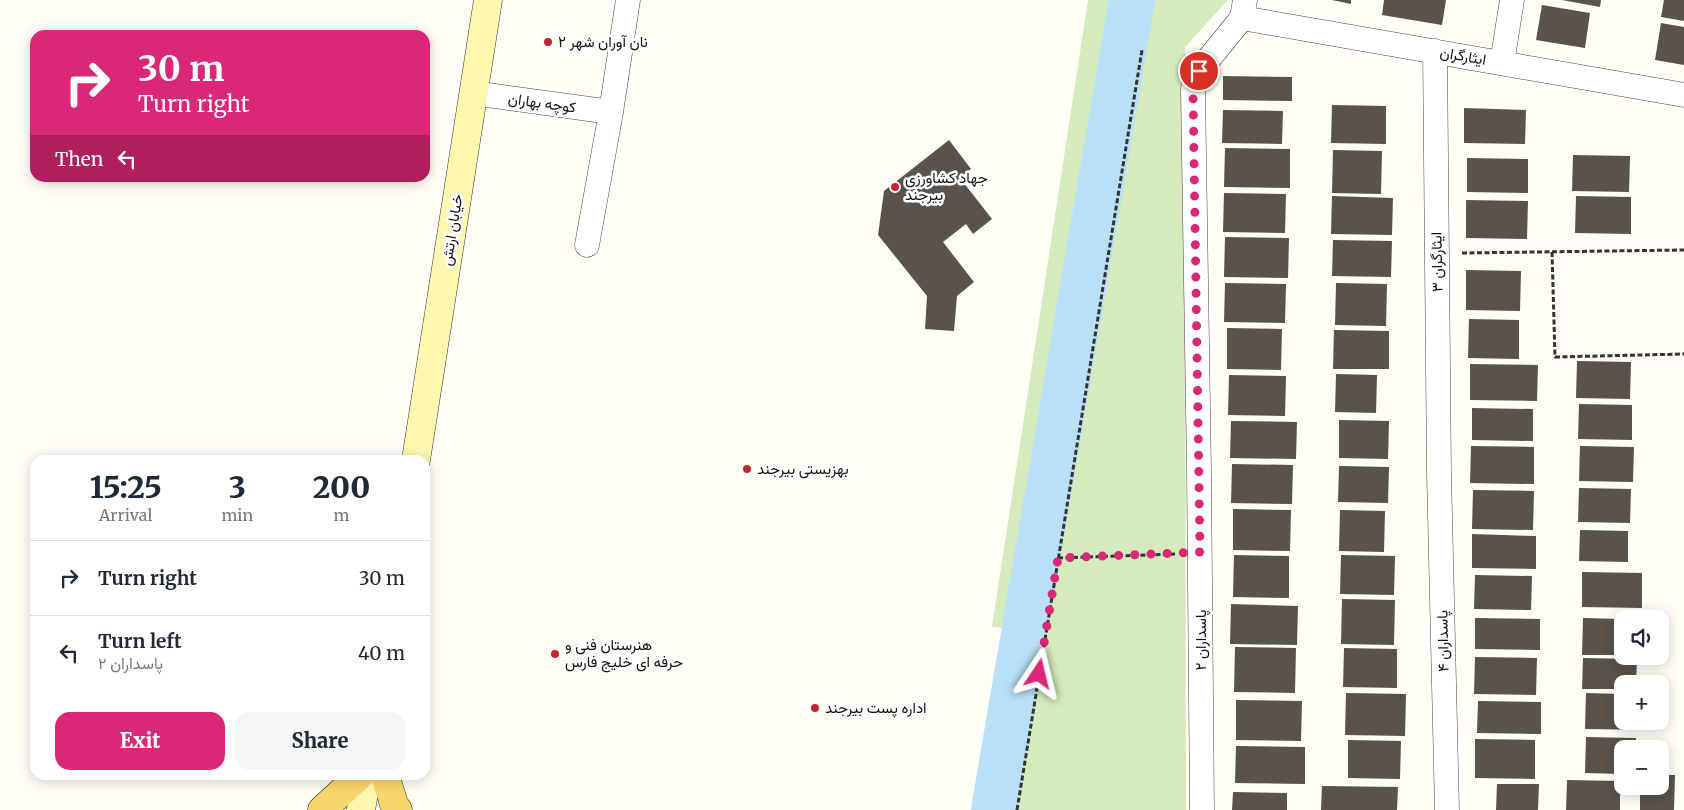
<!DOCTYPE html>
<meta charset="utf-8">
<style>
body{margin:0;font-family:Merriweather,Vazirmatn,serif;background:#f6f6f7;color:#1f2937;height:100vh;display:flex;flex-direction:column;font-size:19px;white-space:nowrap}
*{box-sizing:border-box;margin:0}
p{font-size:16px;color:#747a83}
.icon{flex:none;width:28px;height:28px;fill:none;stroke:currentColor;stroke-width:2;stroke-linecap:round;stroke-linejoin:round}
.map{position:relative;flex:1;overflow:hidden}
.details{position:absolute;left:30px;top:455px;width:400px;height:325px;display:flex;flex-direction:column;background:#fff;border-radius:15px;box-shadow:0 2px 12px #0003}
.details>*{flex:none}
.banner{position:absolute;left:30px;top:30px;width:400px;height:152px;border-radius:15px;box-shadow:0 2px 12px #0003;background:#db2777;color:#fff;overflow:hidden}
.tools{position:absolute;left:1614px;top:610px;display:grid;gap:10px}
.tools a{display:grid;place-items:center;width:55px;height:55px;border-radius:10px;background:#fff;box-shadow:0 2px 12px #0003;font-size:25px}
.pin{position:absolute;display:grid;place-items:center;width:42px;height:42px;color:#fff;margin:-21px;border:2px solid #fff;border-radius:50%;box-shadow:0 1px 5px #0007}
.me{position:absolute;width:55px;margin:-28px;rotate:10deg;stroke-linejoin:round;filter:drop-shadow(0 0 4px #0008)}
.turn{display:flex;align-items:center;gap:18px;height:105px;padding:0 25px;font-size:22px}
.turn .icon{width:65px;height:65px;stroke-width:2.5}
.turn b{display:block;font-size:35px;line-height:42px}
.then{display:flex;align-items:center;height:48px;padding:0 25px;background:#0003;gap:10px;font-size:19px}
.eta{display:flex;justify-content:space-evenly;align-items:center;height:85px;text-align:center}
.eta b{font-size:30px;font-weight:800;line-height:35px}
.button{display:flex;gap:10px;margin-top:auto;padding:10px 25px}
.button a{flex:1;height:58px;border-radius:15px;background:#db2777;color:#fff;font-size:20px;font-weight:800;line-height:58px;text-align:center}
.button a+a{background:#f6f6f7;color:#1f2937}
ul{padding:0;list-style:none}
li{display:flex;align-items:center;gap:15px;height:75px;padding:0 25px;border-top:1px solid #e0e1e3}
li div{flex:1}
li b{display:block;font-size:19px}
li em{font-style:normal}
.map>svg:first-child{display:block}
</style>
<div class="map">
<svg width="1684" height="810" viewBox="0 0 1684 810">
<rect width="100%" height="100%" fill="#fffdf5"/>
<path fill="#d5ebbd" d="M 1088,0 L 1228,0 L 1185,47 L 1186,810 L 1013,810 L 1043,631 L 992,627 Z"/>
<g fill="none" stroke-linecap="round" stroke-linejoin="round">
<path stroke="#b9e0f7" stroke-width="46" d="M 994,810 L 1132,0"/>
</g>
<path fill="#5a524d" d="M 1332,0 L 1351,0 L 1351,4 Z
M 1384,0 L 1446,0 L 1442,25 L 1382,15 Z
M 1562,0 L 1601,0 L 1600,7 Z
M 1664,0 L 1684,0 L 1684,21 L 1661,17 Z
M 1542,5 L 1590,13 L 1585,48 L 1536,40 Z
M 1661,23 L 1684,27 L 1684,65 L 1655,60 Z
M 1223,76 L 1292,77 L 1292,101 L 1223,100 Z
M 1332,105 L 1386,106 L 1386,144 L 1331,143 Z
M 1464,108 L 1526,110 L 1525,144 L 1464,143 Z
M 1223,110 L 1283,111 L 1282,144 L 1222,143 Z
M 949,140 L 971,169 L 960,178 L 992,219 L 973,234 L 966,224 L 943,242 L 974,282 L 957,296 L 954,331 L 925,329 L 927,296 L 878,235 L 884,191 Z
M 1225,148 L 1290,149 L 1290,188 L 1224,187 Z
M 1333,150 L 1382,151 L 1381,194 L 1332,193 Z
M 1573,155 L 1630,156 L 1629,192 L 1572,191 Z
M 1467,158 L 1528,159 L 1528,193 L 1467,192 Z
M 1224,193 L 1286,194 L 1285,233 L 1223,232 Z
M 1332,196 L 1393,198 L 1392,235 L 1331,234 Z
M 1576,196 L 1631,197 L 1631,234 L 1575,233 Z
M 1466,200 L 1528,201 L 1527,239 L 1466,238 Z
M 1225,237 L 1289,238 L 1288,278 L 1224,277 Z
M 1333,240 L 1392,241 L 1391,277 L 1332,276 Z
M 1466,270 L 1521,271 L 1520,311 L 1466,310 Z
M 1225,283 L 1286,284 L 1285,323 L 1224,322 Z
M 1336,283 L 1387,284 L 1386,326 L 1335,325 Z
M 1469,319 L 1519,320 L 1519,359 L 1468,358 Z
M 1227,328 L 1282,329 L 1281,370 L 1227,369 Z
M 1334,330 L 1389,331 L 1389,369 L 1333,369 Z
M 1577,361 L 1631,362 L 1630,399 L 1576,398 Z
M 1470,364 L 1538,365 L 1537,401 L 1470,400 Z
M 1336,374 L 1377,375 L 1376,413 L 1335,412 Z
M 1229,375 L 1286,376 L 1285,416 L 1228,415 Z
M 1579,404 L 1632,405 L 1632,440 L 1578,439 Z
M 1472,408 L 1533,409 L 1533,441 L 1472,440 Z
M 1339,420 L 1389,421 L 1388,459 L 1339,458 Z
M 1231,421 L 1297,422 L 1296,459 L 1230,458 Z
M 1471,446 L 1534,447 L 1534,484 L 1470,483 Z
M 1580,446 L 1634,447 L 1633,482 L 1579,481 Z
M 1232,464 L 1293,465 L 1292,504 L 1231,503 Z
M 1339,466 L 1389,467 L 1388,503 L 1338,502 Z
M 1579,488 L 1631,489 L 1630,523 L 1578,522 Z
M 1473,490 L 1534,491 L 1533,530 L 1472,529 Z
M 1233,509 L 1291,510 L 1290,551 L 1233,550 Z
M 1340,510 L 1385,511 L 1384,552 L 1339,551 Z
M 1580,530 L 1628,531 L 1628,562 L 1579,561 Z
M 1472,534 L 1536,536 L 1536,569 L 1472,568 Z
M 1234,555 L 1289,556 L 1289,598 L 1233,597 Z
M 1341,555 L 1395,556 L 1394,595 L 1340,594 Z
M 1582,572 L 1642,573 L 1642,608 L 1582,607 Z
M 1475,575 L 1532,576 L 1531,610 L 1474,609 Z
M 1342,599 L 1395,600 L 1394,645 L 1341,644 Z
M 1231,604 L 1298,606 L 1297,645 L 1230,644 Z
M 1475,618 L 1540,619 L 1540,650 L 1475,649 Z
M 1583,618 L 1622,619 L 1622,655 L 1582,655 Z
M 1235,647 L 1296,648 L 1295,693 L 1234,692 Z
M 1344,648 L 1397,649 L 1397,688 L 1343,687 Z
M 1475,657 L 1537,658 L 1536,695 L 1474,694 Z
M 1583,658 L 1637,659 L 1636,684 L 1622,684 L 1622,689 L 1582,689 Z
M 1346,693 L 1406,694 L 1405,736 L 1345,735 Z
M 1586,693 L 1622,694 L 1622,721 L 1653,721 L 1653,730 L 1585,729 Z
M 1236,700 L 1302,701 L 1301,741 L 1236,740 Z
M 1478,701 L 1541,702 L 1541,734 L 1477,733 Z
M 1586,737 L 1636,738 L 1636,749 L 1622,749 L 1622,774 L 1585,773 Z
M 1475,739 L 1535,740 L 1535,779 L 1475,778 Z
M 1348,740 L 1401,741 L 1400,779 L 1348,778 Z
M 1236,746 L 1305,747 L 1305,784 L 1235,783 Z
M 1660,775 L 1675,775 L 1674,810 L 1640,810 L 1640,786 L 1660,786 Z
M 1567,780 L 1620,781 L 1620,810 L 1566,810 Z
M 1497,784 L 1539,784 L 1538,810 L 1496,810 Z
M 1322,786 L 1398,787 L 1397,810 L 1321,810 Z
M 1233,792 L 1287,793 L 1287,810 L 1232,810 Z"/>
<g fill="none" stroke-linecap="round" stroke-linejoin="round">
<defs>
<path id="street" d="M 1242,18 L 1684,95
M 1435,51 L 1439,473 L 1447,810
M 1502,63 L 1512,0
M 473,93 L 611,112
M 587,245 L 611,112 L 628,0
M 1202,810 L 1199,471 L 1193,91 L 1194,79 L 1199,71 L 1242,18 L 1245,0"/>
<path id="secondary" d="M 416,460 L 488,0
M 361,810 L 367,775"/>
<path id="primary" d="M 385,775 L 394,804 L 398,810
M 322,810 L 360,775"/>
</defs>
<use href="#street" stroke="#444" stroke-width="25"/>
<use href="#secondary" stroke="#333" stroke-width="29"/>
<use href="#primary" stroke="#222" stroke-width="29"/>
<path stroke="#333" stroke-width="3" stroke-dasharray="5 2.5" stroke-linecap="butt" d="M 1552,252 L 1555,357 L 1684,354
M 1462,253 L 1684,250
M 1058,558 L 1175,554
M 1017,810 L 1142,50"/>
<use href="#street" stroke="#fff" stroke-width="24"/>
<use href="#secondary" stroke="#fff6b0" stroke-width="28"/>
<use href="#primary" stroke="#f9d66b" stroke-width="28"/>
</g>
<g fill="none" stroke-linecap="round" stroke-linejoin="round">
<path stroke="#db2777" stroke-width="9" stroke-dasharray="0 16.2" d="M 1039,674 L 1058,558 L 1200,552 L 1193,91 L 1194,80 L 1199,71"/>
</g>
<g fill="#c4262e" stroke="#fff" stroke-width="2">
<circle cx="548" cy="42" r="5"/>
<circle cx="895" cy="187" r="5"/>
<circle cx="747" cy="469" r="5"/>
<circle cx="555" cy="654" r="5"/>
<circle cx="815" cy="708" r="5"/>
</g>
<g text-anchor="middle" stroke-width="5" stroke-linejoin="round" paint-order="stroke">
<g font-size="15" fill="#111" stroke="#fff" text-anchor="start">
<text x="558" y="47">نان آوران شهر ۲</text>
<text x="905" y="183">جهاد کشاورزی<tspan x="905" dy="17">بیرجند</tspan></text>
<text x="757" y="474">بهزیستی بیرجند</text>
<text x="565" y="650">هنرستان فنی و<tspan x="565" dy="17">حرفه ای خلیج فارس</tspan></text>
<text x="825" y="713">اداره پست بیرجند</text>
</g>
<g font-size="15" fill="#111" stroke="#fff">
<text transform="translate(1463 56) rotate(10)" y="5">ایثارگران</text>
<text transform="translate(542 103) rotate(8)" y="5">کوچه بهاران</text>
<text transform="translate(452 230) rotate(-81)" y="5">خیابان ارتش</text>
<text transform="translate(1437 262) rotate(-91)" y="5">ایثارگران ۳</text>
<text transform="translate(1201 640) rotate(-90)" y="5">پاسداران ۲</text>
<text transform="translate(1443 641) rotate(-91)" y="5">پاسداران ۴</text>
</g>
</g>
</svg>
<div class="tools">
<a><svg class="icon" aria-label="sound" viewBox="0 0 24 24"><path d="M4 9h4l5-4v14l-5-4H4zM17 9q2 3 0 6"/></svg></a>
<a>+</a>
<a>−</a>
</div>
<div class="pin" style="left:1199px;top:71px;background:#d93025"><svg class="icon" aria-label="arrive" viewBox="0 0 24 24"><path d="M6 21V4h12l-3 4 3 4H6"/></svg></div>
<svg class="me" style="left:1039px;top:674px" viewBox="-20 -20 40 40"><path d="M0-17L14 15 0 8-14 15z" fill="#db2777" stroke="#fff" stroke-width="4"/></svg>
<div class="banner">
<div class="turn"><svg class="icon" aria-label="right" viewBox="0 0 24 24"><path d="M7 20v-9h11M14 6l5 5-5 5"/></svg><div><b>30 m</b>Turn right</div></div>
<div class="then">Then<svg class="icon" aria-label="left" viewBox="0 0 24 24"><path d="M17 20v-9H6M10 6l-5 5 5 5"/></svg></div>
</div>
<section class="details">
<div class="eta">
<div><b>15:25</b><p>Arrival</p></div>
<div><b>3</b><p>min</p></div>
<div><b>200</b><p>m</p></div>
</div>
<ul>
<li><svg class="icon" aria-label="right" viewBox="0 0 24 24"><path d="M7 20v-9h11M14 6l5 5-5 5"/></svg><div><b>Turn right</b></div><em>30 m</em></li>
<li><svg class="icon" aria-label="left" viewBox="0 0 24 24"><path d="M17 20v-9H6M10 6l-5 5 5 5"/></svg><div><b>Turn left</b><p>پاسداران ۲</p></div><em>40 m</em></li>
</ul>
<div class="button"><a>Exit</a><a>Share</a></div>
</section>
</div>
